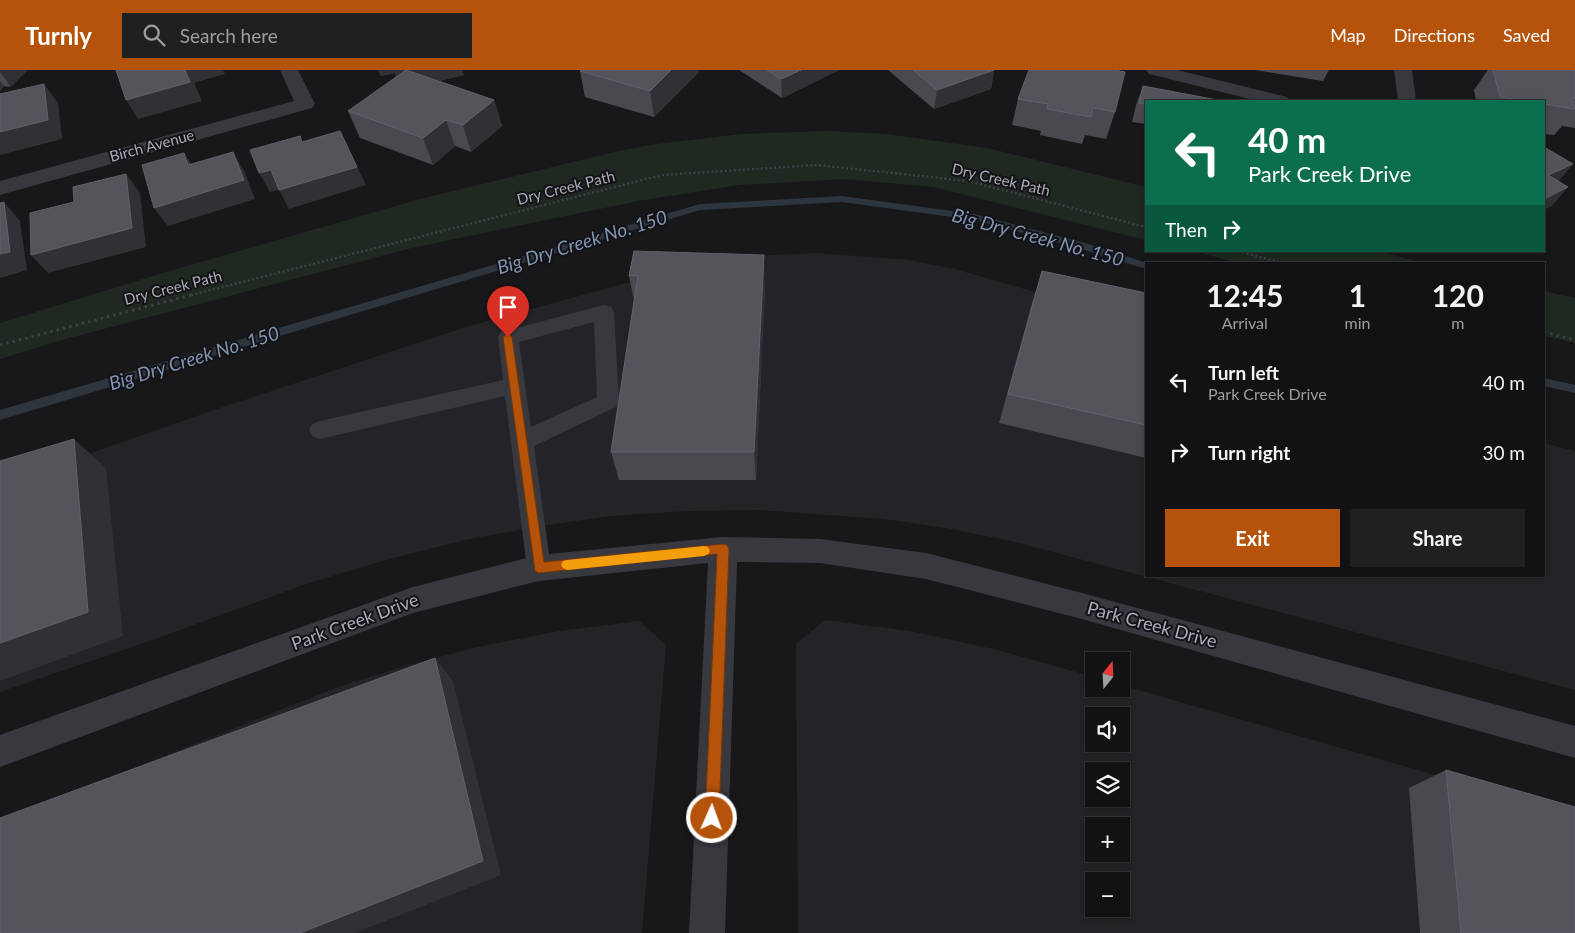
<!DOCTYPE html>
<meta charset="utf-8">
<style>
body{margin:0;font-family:Lato,sans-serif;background:#1f2022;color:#f1f3f6;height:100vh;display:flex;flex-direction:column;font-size:19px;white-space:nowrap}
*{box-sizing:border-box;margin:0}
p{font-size:16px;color:#9c9ea0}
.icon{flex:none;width:28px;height:28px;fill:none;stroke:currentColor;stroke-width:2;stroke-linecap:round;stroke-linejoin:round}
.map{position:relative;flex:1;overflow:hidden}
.sheet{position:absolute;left:1145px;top:192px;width:400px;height:315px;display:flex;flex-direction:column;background:#121214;border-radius:0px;box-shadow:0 2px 8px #0003,0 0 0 1px #313234}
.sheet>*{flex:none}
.hud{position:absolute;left:1145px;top:30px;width:400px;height:152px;border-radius:0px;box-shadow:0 2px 8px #0003,0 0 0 1px #313234;background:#0b6e4f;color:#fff;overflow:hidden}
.needle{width:32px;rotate:18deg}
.buttons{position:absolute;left:1085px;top:582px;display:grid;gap:10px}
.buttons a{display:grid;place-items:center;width:45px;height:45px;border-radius:0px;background:#121214;box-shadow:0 2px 8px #0003,0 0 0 1px #313234;font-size:25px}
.pin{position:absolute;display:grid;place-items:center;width:42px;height:42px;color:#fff;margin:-51px -21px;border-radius:50% 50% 50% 0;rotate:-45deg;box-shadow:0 0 5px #0007}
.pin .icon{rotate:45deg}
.me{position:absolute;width:55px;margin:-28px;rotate:2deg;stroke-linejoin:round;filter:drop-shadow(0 0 4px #0008)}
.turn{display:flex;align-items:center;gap:18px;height:105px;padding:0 20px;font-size:22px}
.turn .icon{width:65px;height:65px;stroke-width:2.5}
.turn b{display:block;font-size:35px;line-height:42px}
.then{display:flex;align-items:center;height:48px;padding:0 20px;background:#0003;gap:10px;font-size:19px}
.eta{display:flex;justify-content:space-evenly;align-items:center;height:85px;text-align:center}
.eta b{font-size:30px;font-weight:700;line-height:35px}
.cta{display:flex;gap:10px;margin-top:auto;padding:10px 20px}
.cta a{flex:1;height:58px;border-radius:0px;background:#b45309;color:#fff;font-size:20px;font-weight:700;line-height:58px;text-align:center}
.cta a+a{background:#1f2022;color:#f1f3f6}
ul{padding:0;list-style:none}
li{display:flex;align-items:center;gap:15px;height:70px;padding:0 20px}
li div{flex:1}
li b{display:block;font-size:19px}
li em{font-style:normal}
header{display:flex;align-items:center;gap:30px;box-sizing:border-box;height:70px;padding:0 25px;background:#b45309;color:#fff}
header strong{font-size:24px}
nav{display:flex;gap:28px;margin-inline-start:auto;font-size:18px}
.search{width:350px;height:45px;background:#1f2022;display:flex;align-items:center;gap:12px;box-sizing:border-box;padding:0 18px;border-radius:0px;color:#9c9ea0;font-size:19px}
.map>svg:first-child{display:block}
</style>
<header>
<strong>Turnly</strong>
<div class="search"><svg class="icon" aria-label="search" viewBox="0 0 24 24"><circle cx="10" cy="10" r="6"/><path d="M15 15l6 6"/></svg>Search here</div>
<nav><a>Map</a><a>Directions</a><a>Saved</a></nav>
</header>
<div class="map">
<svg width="1575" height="863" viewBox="0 0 1575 863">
<rect width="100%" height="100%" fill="#18181a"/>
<path fill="#242327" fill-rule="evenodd" d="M 817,183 L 908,190 L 955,199 L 1146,254 L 1146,506 L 1544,506 L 1544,373 L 1575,381 L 1575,620 L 1011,471 L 946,458 L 884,449 L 759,440 L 686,441 L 612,446 L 540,456 L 465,470 L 386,490 L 309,513 L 144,573 L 0,622 L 0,415 L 214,340 L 466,257 L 674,200 L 722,190 L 771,185 Z
M 825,550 L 910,561 L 998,580 L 1094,607 L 1094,619 L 1121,619 L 1121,615 L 1575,745 L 1575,863 L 798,863 L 796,574 ZM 1094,646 L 1121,646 L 1121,674 L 1094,674 ZM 1094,701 L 1121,701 L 1121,729 L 1094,729 ZM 1094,756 L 1121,756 L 1121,784 L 1094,784 ZM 1094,811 L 1121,811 L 1121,839 L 1094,839 Z
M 639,551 L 666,575 L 642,863 L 0,863 L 0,751 L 338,617 L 409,595 L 477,577 L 559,561 Z"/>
<path fill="#1f2821" d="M 826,61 L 886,64 L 987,78 L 1146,117 L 1146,170 L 934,117 L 844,109 L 739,115 L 638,131 L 412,178 L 62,270 L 0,289 L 0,253 L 166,202 L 420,129 L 614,82 L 656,74 L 741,64 Z
M 1193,181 L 1378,181 L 1427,194 L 1243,194 Z
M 1544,221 L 1575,228 L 1575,273 L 1544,266 Z"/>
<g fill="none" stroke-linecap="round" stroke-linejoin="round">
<path fill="#2d353e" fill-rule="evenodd" d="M 842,126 L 974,144 L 1085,173 L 1150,194 L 1146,194 L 1146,199 L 1078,178 L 974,150 L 842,132 L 700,140 L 0,350 L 0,340 L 700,134 Z
M 1544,308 L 1575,315 L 1575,323 L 1544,316 Z"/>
<path stroke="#3e4046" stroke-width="2.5" stroke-dasharray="2 2.5" stroke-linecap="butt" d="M 1238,181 L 1286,194
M 191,225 L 662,105 L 817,95 L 968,111 L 1146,157"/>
<path stroke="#3e4046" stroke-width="3" stroke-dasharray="2.5 4" stroke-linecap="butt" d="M 1544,262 L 1575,270
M 0,275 L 195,224"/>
<path fill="#38393f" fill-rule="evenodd" d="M 604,235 L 611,237 L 614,242 L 619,331 L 616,337 L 534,376 L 551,498 L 548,506 L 539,509 L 530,506 L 527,498 L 505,326 L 320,369 L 312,366 L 309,360 L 312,354 L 320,351 L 503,310 L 498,267 L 501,262 ZM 594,252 L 597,327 L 531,357 L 519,272 Z"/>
<path fill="#38393f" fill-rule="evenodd" d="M 280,0 L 298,0 L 315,34 L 312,38 L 0,125 L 0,111 L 294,31 Z
M 1146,0 L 1177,0 L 1287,27 L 1290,31 L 1258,31 L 1149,4 Z
M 1394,0 L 1412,0 L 1416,31 L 1398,31 Z
M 723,467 L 820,469 L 926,483 L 1082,523 L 1575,656 L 1575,688 L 1082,549 L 926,509 L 820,493 L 737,492 L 725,863 L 689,863 L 708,493 L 539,511 L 413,543 L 0,697 L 0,665 L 413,517 L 539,485 Z"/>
</g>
<path fill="#49494f" d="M 0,0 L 11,17 L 4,16 L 0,21 Z
M 378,0 L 462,0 L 464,5 L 439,11 L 494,30 L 502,56 L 471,82 L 455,76 L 433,95 L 360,68 L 348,41 L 396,7 L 395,3 L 381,6 Z
M 739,0 L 839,0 L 782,28 Z
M 888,0 L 994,0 L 991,19 L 934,39 Z
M 1029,0 L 1115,42 L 1106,69 L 1085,65 L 1082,74 L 1040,65 L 1041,61 L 1012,55 L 1018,29 Z
M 1255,0 L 1329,0 L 1323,11 Z
M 1488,0 L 1575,0 L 1575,58 L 1562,56 L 1554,65 L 1544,64 L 1544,31 L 1476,31 L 1474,20 Z
M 580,1 L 699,2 L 654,47 L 585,27 Z
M 1143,16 L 1146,31 L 1146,54 L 1132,52 L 1136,35 Z
M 634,181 L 765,216 L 756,410 L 619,410 L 611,382 L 634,230 L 629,206 Z
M 1042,201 L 1146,223 L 1146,388 L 999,353 L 1032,233 Z
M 1446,700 L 1575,863 L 1420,863 L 1409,718 Z"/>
<path fill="#313135" d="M 0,0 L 28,0 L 11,17 L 0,2 Z
M 185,0 L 223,0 L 225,4 L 194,13 L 202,31 L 138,49 L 126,30 Z
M 378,0 L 462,0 L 464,5 L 402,20 L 395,3 L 381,6 Z
M 671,0 L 698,0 L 699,2 L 654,47 L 650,21 Z
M 801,0 L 839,0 L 782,28 L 781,9 Z
M 994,0 L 991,19 L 934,39 L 937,20 Z
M 0,11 L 4,16 L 0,21 Z
M 44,14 L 58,33 L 62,69 L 0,85 L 0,62 Z
M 494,30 L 502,56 L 471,82 L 463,55 Z
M 446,50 L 455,76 L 433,95 L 423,68 Z
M 340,61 L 366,115 L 289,139 L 279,120 Z
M 233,82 L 244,101 L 255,129 L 168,156 L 154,138 Z
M 184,83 L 196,101 L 188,95 Z
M 1573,94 L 1557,113 L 1548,105 Z
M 271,100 L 282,119 L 270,122 L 259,103 Z
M 126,104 L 140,123 L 146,177 L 48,203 L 31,185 Z
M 1568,117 L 1552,136 L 1544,140 L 1544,129 Z
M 4,132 L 20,151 L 27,200 L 0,208 L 0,184 Z
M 764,185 L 765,216 L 756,410 L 754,382 Z
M 74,369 L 106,398 L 123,566 L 0,611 L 0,573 Z
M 435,588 L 453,611 L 501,805 L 355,863 L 300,863 Z"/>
<path fill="#54545b" stroke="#61626a" d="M 116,0 L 185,0 L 190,12 L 126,30 Z
M 406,0 L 494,30 L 463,55 L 446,50 L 423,68 L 348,41 Z
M 581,0 L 671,0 L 650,21 L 580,1 Z
M 767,0 L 801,0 L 781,9 Z
M 913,0 L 994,0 L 937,20 Z
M 1029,0 L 1115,0 L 1125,2 L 1115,42 L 1093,38 L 1091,47 L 1047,39 L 1048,34 L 1018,29 Z
M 1493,0 L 1575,0 L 1575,28 L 1572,28 L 1575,39 L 1544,34 L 1544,31 L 1527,31 L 1500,27 Z
M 44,14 L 48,50 L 0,62 L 0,24 Z
M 1143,16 L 1223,31 L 1146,31 L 1146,34 L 1139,33 Z
M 340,61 L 357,97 L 279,120 L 271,100 L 259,103 L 250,80 L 300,66 L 302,72 Z
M 1544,77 L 1573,94 L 1548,105 L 1568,117 L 1544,129 Z
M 233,82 L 244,110 L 154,138 L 142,95 L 184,83 L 188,95 Z
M 126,104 L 132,158 L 31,185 L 30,143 L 74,132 L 73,117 Z
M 4,132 L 10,182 L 0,184 L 0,133 Z
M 634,181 L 764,185 L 754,382 L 611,382 L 638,205 L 629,206 Z
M 1042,201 L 1146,223 L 1146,355 L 1008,324 Z
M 74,369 L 88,542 L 0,573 L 0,391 Z
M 435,588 L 483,791 L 300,863 L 0,863 L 0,748 Z
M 1446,700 L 1575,737 L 1575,863 L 1461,863 Z"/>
<path fill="#b45309" stroke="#753606" d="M 508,263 L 512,267 L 544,492 L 723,474 L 727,475 L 729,479 L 719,748 L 717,753 L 712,755 L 707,753 L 705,748 L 717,484 L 539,503 L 535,501 L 503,267 Z"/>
<path fill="#f59e0b" d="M 704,476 L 708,477 L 710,481 L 708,484 L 704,486 L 567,500 L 563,498 L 561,495 L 563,491 L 567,490 Z"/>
<g text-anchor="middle" stroke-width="4" stroke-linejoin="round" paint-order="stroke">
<g font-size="15" fill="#aaadba" stroke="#131215">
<text transform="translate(152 76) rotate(-15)" y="5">Birch Avenue</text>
<text transform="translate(1001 110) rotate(13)" y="5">Dry Creek Path</text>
<text transform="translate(566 118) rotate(-14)" y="5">Dry Creek Path</text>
<text transform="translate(173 218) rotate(-14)" y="5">Dry Creek Path</text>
</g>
<g font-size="18" fill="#aaadba" stroke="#131215">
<text transform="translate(355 552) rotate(-20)" y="6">Park Creek Drive</text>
<text transform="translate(1152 555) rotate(15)" y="6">Park Creek Drive</text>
</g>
<g font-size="19" font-style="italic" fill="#8196b5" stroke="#131215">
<text transform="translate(1038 167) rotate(15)" y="7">Big Dry Creek No. 150</text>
<text transform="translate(582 172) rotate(-17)" y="7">Big Dry Creek No. 150</text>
<text transform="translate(194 288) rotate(-17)" y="7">Big Dry Creek No. 150</text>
</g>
</g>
</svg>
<div class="buttons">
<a><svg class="needle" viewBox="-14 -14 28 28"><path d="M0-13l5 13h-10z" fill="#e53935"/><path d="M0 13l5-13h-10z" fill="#9c9ea0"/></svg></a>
<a><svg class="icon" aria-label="sound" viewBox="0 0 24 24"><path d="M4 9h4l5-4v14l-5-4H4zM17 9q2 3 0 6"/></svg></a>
<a><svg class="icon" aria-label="layers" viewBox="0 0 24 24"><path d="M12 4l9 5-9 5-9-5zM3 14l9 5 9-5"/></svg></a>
<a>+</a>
<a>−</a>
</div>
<div class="pin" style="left:508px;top:267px;background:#d93025"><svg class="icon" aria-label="arrive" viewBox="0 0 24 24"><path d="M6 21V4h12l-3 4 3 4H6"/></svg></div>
<svg class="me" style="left:712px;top:748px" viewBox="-20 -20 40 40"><circle r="17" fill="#b45309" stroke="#fff" stroke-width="3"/><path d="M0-11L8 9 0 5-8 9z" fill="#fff"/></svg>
<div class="hud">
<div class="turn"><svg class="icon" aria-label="left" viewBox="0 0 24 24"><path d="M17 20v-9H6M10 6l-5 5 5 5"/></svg><div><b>40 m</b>Park Creek Drive</div></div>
<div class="then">Then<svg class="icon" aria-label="right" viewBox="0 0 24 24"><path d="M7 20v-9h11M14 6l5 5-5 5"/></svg></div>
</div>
<section class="sheet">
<div class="eta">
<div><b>12:45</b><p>Arrival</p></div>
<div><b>1</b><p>min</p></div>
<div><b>120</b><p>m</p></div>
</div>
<ul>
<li><svg class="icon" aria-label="left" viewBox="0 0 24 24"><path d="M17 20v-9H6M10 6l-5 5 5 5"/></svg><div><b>Turn left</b><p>Park Creek Drive</p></div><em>40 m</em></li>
<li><svg class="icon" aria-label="right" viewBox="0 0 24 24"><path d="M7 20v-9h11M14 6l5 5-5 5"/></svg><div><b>Turn right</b></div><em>30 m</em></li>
</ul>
<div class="cta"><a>Exit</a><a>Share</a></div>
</section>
</div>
